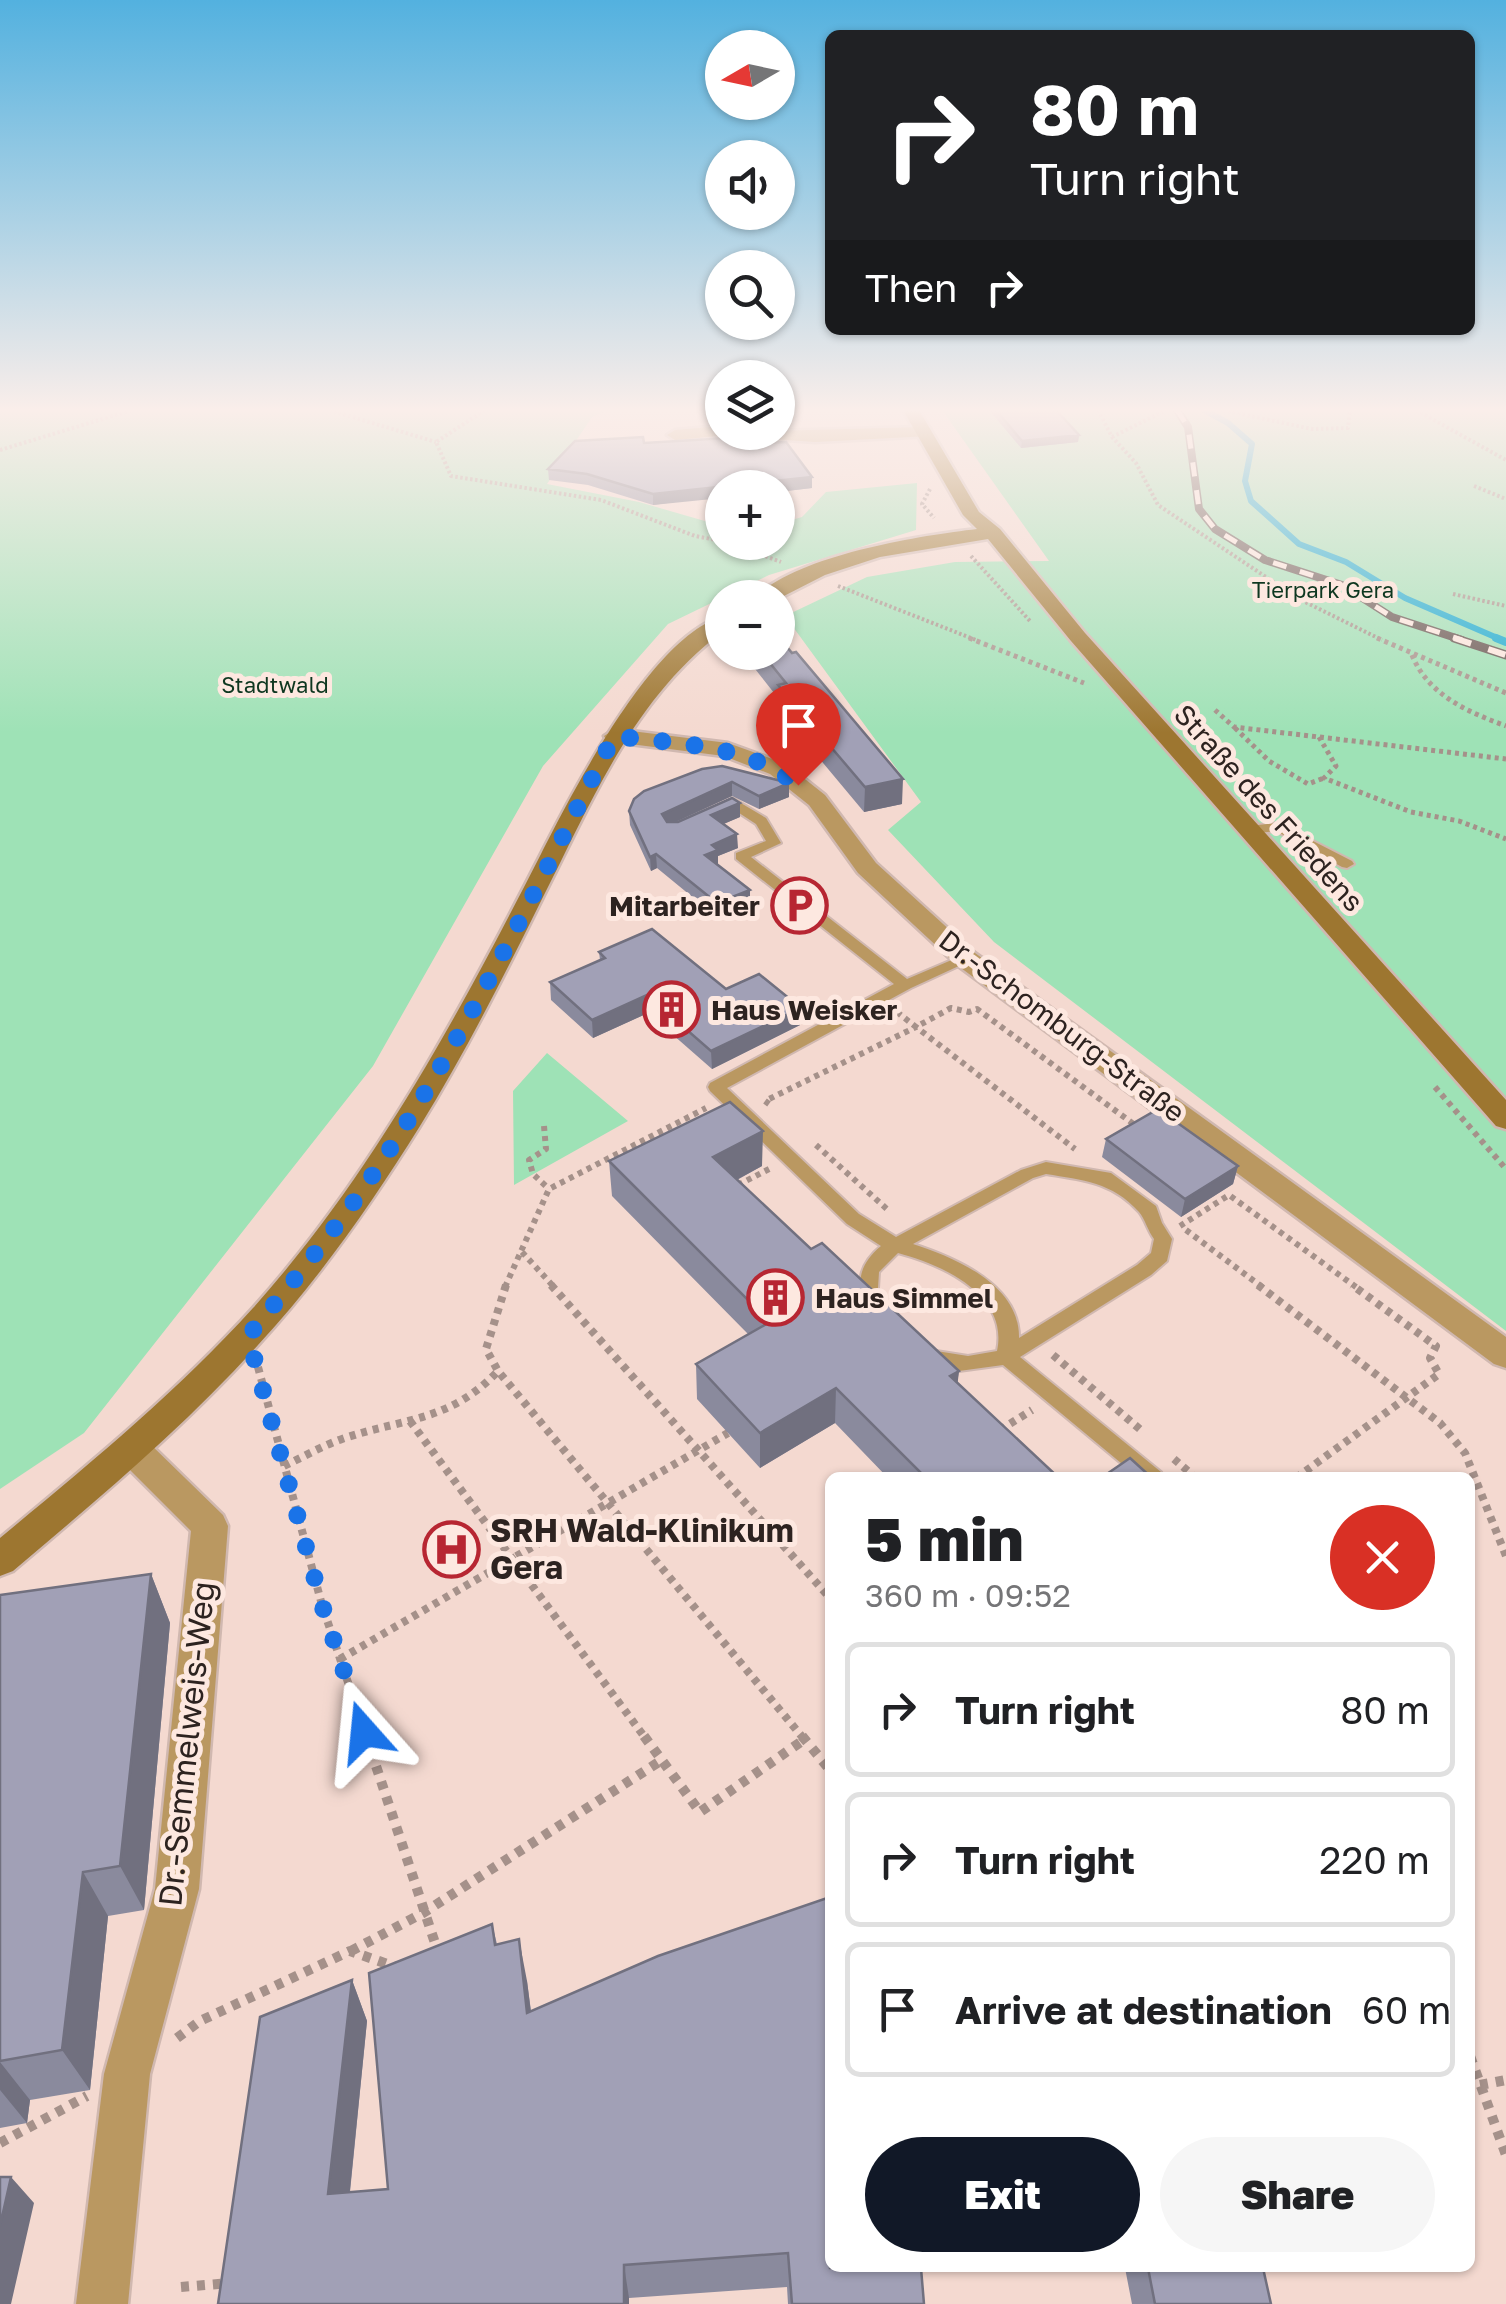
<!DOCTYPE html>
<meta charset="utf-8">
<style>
body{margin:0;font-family:"Golos Text",sans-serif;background:#f6f6f6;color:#202124;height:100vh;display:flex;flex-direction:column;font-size:38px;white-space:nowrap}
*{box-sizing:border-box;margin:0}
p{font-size:32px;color:#757577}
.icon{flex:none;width:55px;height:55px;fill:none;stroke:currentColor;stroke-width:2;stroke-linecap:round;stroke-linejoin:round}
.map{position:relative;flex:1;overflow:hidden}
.details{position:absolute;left:825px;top:1472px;width:650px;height:800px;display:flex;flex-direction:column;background:#fff;border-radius:15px;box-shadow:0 2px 8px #0004}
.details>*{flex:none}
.banner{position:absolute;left:825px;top:30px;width:650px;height:305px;border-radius:15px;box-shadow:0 2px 8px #0004;background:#202124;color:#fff;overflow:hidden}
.needle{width:65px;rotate:261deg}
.buttons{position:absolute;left:705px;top:30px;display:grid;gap:20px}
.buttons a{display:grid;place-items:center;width:90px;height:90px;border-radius:50%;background:#fff;box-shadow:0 2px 8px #0004;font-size:50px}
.pin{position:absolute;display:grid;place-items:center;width:85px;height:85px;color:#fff;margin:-102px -42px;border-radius:50% 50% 50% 0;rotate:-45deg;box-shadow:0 0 10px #0007}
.pin .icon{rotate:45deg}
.me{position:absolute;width:110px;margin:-55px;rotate:342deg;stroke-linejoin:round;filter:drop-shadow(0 0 8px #0008)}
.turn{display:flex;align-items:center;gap:35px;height:210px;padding:0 40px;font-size:45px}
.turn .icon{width:130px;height:130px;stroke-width:2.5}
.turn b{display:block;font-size:70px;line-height:85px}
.then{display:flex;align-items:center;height:95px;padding:0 40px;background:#0003;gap:20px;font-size:38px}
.round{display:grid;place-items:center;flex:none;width:105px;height:105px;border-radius:52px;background:#f6f6f6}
.overview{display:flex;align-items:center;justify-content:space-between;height:170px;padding:0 40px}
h1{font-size:60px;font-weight:800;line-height:75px}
.cta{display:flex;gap:20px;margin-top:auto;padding:20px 40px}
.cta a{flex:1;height:115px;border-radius:60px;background:#111827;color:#fff;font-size:40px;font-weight:800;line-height:115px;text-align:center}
.cta a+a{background:#f6f6f6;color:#202124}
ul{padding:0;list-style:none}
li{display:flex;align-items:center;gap:30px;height:135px;margin:0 20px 15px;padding:0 20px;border:5px solid #e0e0e0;border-radius:15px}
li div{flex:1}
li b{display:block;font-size:38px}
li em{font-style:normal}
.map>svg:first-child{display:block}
</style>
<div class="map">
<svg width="1506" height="2304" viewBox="0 0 1506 2304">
<rect width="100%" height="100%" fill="#f4d9d0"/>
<path fill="#9ee2b6" d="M 0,410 L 607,410 L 592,417 L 547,484 L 639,502 L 722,526 L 722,542 L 778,542 L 778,524 L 802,517 L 826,492 L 917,483 L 916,530 L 769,575 L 668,624 L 543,766 L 373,1066 L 84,1433 L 0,1489 Z
M 942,410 L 1506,410 L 1506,1331 L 994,942 L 888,830 L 921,802 L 785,616 L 867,577 L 955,562 L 1049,561 Z
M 547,1053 L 628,1121 L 514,1185 L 513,1091 Z"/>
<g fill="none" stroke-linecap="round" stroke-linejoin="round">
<path stroke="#15acd1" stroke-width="6" d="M 1204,410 L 1228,423 L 1252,444 L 1245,481 L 1251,501 L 1299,544 L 1346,562 L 1405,598 L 1502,640"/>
<path stroke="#15acd1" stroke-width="8" d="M 1496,638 L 1506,642"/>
<defs>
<path id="lane" d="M 734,799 L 766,818 L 781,843 L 751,857 L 907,979 L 961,956 L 971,956 L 974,959 L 911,988 L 727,1088 L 859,1214 L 896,1237 L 1021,1170 L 1046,1162 L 1111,1173 L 1156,1206 L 1162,1223 L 1172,1239 L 1167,1261 L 1151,1275 L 1020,1357 L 1161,1472 L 1164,1478 L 1139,1478 L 1003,1365 L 959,1371 L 923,1363 L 920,1358 L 923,1353 L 930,1350 L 968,1356 L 997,1351 C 1009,1295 943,1265 898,1253 L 879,1272 L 878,1288 L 885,1307 L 882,1312 L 868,1312 C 855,1285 858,1265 881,1246 L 847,1224 L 710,1091 L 708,1087 L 710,1083 L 894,984 L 736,859 L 736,853 L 766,841 L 756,824 L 733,809 L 718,814 L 711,810 ZM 1046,1174 C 1083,1180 1112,1182 1139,1212 C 1145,1219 1148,1231 1154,1239 L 1151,1253 L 1137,1265 L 1019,1338 C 1020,1285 956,1258 913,1244 L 1033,1178 Z
M 1278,823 L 1352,861 L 1354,864 L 1347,868 L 1342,867 L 1276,831 L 1249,834 L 1242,830 L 1249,826 Z"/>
<path id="street" d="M 722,426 L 722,432 L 728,435 L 675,440 L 667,435 L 675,430 Z
M 924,427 L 930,428 L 930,436 L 815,442 L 744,437 L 736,432 Z
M 615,729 L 728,743 L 786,764 L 825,795 L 876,863 L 975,953 L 1506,1337 L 1506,1368 L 1494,1364 L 957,965 L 858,873 L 809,805 L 770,774 L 724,756 L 607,741 L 604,736 Z
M 132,1435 L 145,1439 L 223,1515 L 228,1526 L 199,1889 L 150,2074 L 128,2304 L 76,2304 L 104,2074 L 155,1889 L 191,1531 L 119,1459 L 114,1449 L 119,1439 Z"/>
<path id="secondary" d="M 903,410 L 919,410 L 979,512 L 1000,529 L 1085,633 L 1506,1100 L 1506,1129 L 1496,1126 L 1071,641 L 988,539 L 880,557 L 825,575 L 778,599 L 754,598 C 798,555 918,536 977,529 L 963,515 Z
M 722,617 L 722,632 C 633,699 591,803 542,899 C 504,976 465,1053 420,1126 C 372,1203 320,1278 258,1345 C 183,1428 98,1499 13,1571 L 0,1576 L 0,1538 C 88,1465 176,1393 253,1308 C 373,1174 459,1014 541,854 C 572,793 653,635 722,617 Z"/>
</defs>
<use href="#lane" stroke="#d0b8b0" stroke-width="4"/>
<use href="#street" stroke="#d0b8b0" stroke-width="5"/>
<use href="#secondary" stroke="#d0b8b0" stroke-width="5"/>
<path stroke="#a5918a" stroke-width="4" stroke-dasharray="2.5 2.5" stroke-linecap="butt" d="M 329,410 L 436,442
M 485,410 L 436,442 L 451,476 L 601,500 L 695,536 L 722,541
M 1098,410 L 1112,437 L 1136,463 L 1158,505 L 1299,599 L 1382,640
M 1223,410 L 1312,429 L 1348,428 L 1350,410
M 1416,410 L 1506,460
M 1112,437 L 1166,410
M 0,450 L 132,410
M 1474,486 L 1506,499
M 930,489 L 922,504 L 934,518
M 728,542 L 781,562
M 971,556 L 1030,621
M 838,586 L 976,640
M 1453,594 L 1506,606"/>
<path stroke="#a5918a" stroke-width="5" stroke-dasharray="4 4" stroke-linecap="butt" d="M 969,638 L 1084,683
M 1377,638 L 1506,693
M 1412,655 C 1428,695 1468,712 1506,726
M 1215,710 L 1234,727 L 1506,759
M 1235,728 L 1269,761 L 1308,784 L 1324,778
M 1319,737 L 1336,766 L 1324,778 L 1411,812 L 1459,821 L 1506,839"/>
<path stroke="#a5918a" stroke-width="6" stroke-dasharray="5 5" stroke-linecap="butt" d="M 897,1012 L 916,1027 L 951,1008 L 969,1012 L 977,1009 L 1139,1128
M 1435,1087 L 1506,1169
M 769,1104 L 765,1101 L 916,1027 L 1075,1149
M 544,1126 L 546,1149 L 529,1160 L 533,1174 L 549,1189
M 816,1145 L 888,1210
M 738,1185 L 771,1168
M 1180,1226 L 1229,1195 L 1356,1287
M 1186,1230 L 1262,1287
M 522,1252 L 554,1287
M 505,1287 L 549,1189 L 706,1108"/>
<path stroke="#a5918a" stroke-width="8" stroke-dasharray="6 6" stroke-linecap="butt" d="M 506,1285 L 486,1349 L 498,1371 L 804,1739
M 551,1285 L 830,1598
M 1258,1285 L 1440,1423 L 1465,1453 L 1506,1556
M 1053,1355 L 1142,1431
M 258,1367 L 322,1605 L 367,1739
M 410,1421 L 646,1739
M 1000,1430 L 1032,1410
M 1174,1459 L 1196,1478
M 284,1466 C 303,1457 322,1446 342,1439 C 403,1418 450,1422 498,1371
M 1296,1478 L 1439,1374 L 1430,1358 L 1436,1346 L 1352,1285
M 340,1659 L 728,1433"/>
<path stroke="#a5918a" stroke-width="10" stroke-dasharray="8 8" stroke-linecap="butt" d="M 366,1736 L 438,1952
M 644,1736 L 700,1812 L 805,1739
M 802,1736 L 830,1770
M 351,1951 L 423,1913 L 662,1760
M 177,2038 L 200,2021 L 350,1951 L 396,1967
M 1470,2056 L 1506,2155
M 1480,2085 L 1506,2080
M 0,2143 L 87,2096
M 181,2287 L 230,2283"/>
<use href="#lane" fill="#ba9861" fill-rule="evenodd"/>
<use href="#street" fill="#ba9861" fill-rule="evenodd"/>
<use href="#secondary" fill="#9d7630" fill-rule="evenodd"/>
<defs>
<path id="rail-far1" d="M 1177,410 L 1188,427 L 1199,509 L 1215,529 L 1265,560 L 1342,585 L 1392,617 L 1462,640"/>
<path id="rail" d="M 1454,638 L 1506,655"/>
</defs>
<use href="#rail-far1" stroke="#655651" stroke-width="8"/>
<use href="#rail" stroke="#655651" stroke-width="9"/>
<use href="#rail-far1" stroke="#fde8e0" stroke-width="5" stroke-dasharray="14" stroke-linecap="butt"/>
<use href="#rail" stroke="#fde8e0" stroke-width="6" stroke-dasharray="18" stroke-linecap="butt"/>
</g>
<path fill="#8a8a9d" d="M 989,410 L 1056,410 L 1079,435 L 1078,442 L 1021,448 Z
M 644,443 L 765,443 L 812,477 L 812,488 L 778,492 L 778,488 L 653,505 L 588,485 L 549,480 L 548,469 Z
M 748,652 L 792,653 L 902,804 L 864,812 L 778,709 L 778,698 L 748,660 Z
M 722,766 L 789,783 L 789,797 L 759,809 L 732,796 L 676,822 L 740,817 L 723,824 L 738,848 L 718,856 L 717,864 L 750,890 L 750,904 L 718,918 L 657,868 L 651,871 L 630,825 L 629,811 Z
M 599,952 L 726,989 L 801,1008 L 800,1025 L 712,1069 L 648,1013 L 593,1038 L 551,1000 L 550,982 L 600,960 Z
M 1106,1139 L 1238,1166 L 1233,1184 L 1181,1217 L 1102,1157 Z
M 609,1161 L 762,1166 L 737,1180 L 811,1249 L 959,1371 L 957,1383 L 1059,1478 L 888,1478 L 835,1423 L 760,1468 L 697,1399 L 696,1364 L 748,1334 L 612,1196 Z
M 151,1574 L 170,1623 L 144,1910 L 108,1916 L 90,2090 L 30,2100 L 27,2123 L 0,2128 L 0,1595 Z
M 492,1924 L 497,1944 L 527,1981 L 531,2011 L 830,2268 L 924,2304 L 788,2304 L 787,2287 L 629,2298 L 218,2304 L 352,1980 L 367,2021 L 350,2192 L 388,2189 Z
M 1125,2268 L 1263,2268 L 1271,2304 L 1132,2304 Z"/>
<path fill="#71707f" d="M 1079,435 L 1078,442 L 1021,448 L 1022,441 Z
M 812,477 L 812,488 L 778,492 L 778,488 L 722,488 L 722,498 L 653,505 L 653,494 Z
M 903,779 L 902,804 L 864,812 L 865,787 Z
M 732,782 L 732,796 L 662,828 L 662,814 Z
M 789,783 L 789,797 L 759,809 L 759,796 Z
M 740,803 L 740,817 L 712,829 L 711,815 Z
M 737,834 L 738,848 L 718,856 L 718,864 L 705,869 L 705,855 L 712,845 Z
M 656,854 L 657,868 L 651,871 L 650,857 Z
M 750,890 L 750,904 L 718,918 L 717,903 Z
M 647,995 L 648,1013 L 593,1038 L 592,1020 Z
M 801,1008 L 800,1025 L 712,1069 L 711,1051 Z
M 763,1131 L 762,1166 L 714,1192 L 713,1157 Z
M 1238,1166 L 1233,1184 L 1181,1217 L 1185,1199 Z
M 959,1371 L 955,1406 L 950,1376 Z
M 836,1388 L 835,1423 L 760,1468 L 760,1433 Z
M 151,1574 L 170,1623 L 144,1910 L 120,1866 Z
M 83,1872 L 108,1916 L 90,2090 L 62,2050 Z
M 519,1939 L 527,1981 L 536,2053 L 527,2013 Z
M 352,1980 L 367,2021 L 346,2229 L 328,2194 Z
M 0,2062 L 30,2100 L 27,2123 L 0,2090 Z
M 11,2177 L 34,2203 L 11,2304 L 0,2304 L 0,2226 Z
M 624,2265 L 629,2298 L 629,2304 L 624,2304 Z"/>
<path fill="#a1a0b6" stroke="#71707f" stroke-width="2.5" d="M 996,410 L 1056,410 L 1079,435 L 1022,441 Z
M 762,436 L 765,443 L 786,442 L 812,477 L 653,494 L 587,474 L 548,469 L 575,441 L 643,437 L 644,443 Z
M 778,636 L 792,653 L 796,652 L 903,779 L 865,787 L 778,685 L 786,683 L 761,652 L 778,652 Z
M 722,766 L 789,783 L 759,796 L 732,782 L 662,814 L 667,822 L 678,822 L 732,798 L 740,803 L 711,815 L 737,834 L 712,845 L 718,850 L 705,855 L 750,890 L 717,903 L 656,854 L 650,857 L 629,811 L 634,799 L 644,791 L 702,769 Z
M 652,929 L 726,989 L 759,974 L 801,1008 L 711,1051 L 647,995 L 592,1020 L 550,982 L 605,958 L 599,952 Z
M 730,1102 L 763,1131 L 713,1157 L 811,1249 L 822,1243 L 959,1371 L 950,1376 L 1059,1478 L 926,1478 L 836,1388 L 760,1433 L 696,1364 L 770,1322 L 609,1161 Z
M 1158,1109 L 1238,1166 L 1185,1199 L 1106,1139 Z
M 1130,1458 L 1152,1478 L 1101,1478 Z
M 151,1574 L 120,1866 L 83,1872 L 62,2050 L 0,2061 L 0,1595 Z
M 830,1897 L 830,2268 L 921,2268 L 924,2304 L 792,2304 L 788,2253 L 624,2265 L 624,2304 L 218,2304 L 260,2017 L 352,1980 L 328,2194 L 388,2189 L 369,1973 L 492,1924 L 495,1945 L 519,1939 L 527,2013 L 658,1956 Z
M 0,2177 L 11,2177 L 0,2226 Z
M 1148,2268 L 1263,2268 L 1271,2304 L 1155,2304 Z"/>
<linearGradient id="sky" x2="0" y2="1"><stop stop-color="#53b1df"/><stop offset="0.56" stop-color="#faeeea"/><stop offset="1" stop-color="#faeeea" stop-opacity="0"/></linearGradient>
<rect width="1506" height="733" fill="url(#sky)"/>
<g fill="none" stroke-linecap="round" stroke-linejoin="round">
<path stroke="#1a73e8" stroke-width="18" stroke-dasharray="0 32.4" d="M 364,1732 L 322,1605 L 248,1336 C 298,1276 348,1214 390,1149 C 475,1018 543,874 614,736 C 678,744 746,744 798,785"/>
</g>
<defs>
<symbol id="parking-ring" viewBox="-11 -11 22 22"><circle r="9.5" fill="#fde8e0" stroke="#b72632" stroke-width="1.5"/><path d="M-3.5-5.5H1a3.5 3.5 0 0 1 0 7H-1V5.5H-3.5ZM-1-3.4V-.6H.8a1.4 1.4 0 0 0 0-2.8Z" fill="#b72632"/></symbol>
<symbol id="building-ring" viewBox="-11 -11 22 22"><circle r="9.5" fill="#fde8e0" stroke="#b72632" stroke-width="1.5"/><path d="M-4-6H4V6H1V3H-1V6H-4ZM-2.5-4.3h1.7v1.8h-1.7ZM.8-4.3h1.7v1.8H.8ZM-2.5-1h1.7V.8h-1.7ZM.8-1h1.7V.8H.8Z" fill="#b72632"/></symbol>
<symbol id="hospital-ring" viewBox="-11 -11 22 22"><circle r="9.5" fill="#fde8e0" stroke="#b72632" stroke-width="1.5"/><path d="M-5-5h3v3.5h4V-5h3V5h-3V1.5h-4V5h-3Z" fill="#b72632"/></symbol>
</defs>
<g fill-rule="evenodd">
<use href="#parking-ring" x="768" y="874" width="63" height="63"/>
<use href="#building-ring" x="640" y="978" width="63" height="63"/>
<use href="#building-ring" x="744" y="1266" width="63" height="63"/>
<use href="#hospital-ring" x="420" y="1518" width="63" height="63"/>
</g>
<g text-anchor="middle" stroke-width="10" stroke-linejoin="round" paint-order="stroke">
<g font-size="22" fill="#0e3720" stroke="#fde8e0">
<text x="1323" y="598">Tierpark Gera</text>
<text x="275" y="693">Stadtwald</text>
</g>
<g font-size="28" fill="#2d2320" stroke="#fde8e0">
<text transform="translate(1269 808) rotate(48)" y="10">Straße des Friedens</text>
<text transform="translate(1062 1026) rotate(37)" y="10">Dr.-Schomburg-Straße</text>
</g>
<g font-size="28" font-weight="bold" fill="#2d2320" stroke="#fde8e0" text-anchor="start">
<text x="760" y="916" text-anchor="end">Mitarbeiter</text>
<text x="711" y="1020">Haus Weisker</text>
<text x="815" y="1308">Haus Simmel</text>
</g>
<g font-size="32" font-weight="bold" fill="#2d2320" stroke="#fde8e0" text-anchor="start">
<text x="490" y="1542">SRH Wald-Klinikum<tspan x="490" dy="37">Gera</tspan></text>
</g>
<g font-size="32" fill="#2d2320" stroke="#fde8e0">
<text transform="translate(187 1744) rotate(-84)" y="11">Dr.-Semmelweis-Weg</text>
</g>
</g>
</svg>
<div class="buttons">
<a><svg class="needle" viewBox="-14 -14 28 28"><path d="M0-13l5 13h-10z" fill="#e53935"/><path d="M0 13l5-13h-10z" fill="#757577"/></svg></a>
<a><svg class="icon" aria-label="sound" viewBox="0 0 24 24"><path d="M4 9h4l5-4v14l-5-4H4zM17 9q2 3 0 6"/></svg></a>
<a><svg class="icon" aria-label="search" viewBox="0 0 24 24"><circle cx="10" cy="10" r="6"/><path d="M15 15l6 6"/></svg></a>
<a><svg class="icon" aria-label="layers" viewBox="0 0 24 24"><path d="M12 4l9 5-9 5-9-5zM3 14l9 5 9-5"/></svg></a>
<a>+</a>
<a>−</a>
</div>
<div class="pin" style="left:798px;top:785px;background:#d93025"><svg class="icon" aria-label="arrive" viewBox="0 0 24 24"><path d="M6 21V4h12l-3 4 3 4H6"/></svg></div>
<svg class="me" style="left:364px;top:1732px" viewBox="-20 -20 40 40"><path d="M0-17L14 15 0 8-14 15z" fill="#1a73e8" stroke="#fff" stroke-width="4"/></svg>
<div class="banner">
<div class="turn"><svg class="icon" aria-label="right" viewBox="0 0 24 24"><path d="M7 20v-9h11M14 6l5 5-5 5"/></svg><div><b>80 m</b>Turn right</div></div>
<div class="then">Then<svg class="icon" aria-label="right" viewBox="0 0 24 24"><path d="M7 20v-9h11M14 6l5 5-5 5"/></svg></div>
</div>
<section class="details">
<div class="overview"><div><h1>5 min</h1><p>360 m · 09:52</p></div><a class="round" style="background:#d93025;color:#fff"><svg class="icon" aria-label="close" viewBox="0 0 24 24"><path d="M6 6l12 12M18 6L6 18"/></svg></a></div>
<ul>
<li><svg class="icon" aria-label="right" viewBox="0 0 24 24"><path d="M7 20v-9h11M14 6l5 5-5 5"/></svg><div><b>Turn right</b></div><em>80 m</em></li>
<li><svg class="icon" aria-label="right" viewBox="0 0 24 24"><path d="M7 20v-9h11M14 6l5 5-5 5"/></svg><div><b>Turn right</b></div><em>220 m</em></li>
<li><svg class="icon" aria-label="arrive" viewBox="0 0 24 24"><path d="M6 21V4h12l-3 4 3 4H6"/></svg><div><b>Arrive at destination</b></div><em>60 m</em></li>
</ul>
<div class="cta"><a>Exit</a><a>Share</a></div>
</section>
</div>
